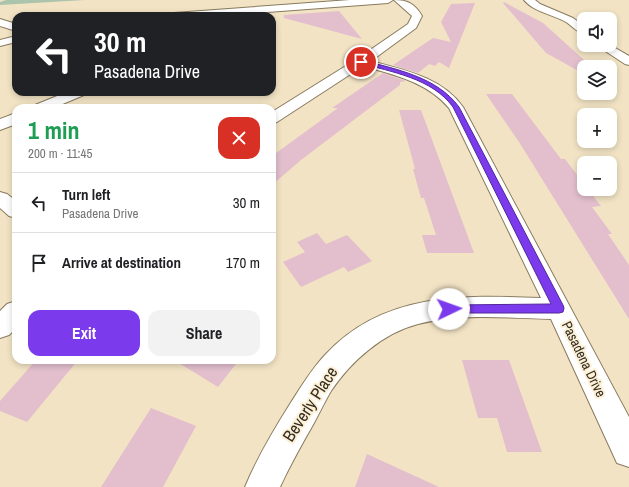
<!DOCTYPE html>
<meta charset="utf-8">
<style>
body{margin:0;font-family:"Archivo Narrow",sans-serif;background:#f2f2f2;color:#202124;height:100vh;display:flex;flex-direction:column;font-size:15px;white-space:nowrap}
*{box-sizing:border-box;margin:0}
p{font-size:13px;color:#757577}
.icon{flex:none;width:22px;height:22px;fill:none;stroke:currentColor;stroke-width:2;stroke-linecap:round;stroke-linejoin:round}
.map{position:relative;flex:1;overflow:hidden}
.drawer{position:absolute;left:12px;top:104px;width:264px;height:260px;display:flex;flex-direction:column;background:#fff;border-radius:12px;box-shadow:0 2px 6px #0003}
.drawer>*{flex:none}
.banner{position:absolute;left:12px;top:12px;width:264px;height:84px;border-radius:12px;box-shadow:0 2px 6px #0003;background:#202124;color:#fff;overflow:hidden}
.controls{position:absolute;left:577px;top:12px;display:grid;gap:8px}
.controls a{display:grid;place-items:center;width:40px;height:40px;border-radius:8px;background:#fff;box-shadow:0 2px 6px #0003;font-size:20px}
.pin{position:absolute;display:grid;place-items:center;width:34px;height:34px;color:#fff;margin:-17px;border:2px solid #fff;border-radius:50%;box-shadow:0 1px 4px #0007}
.me{position:absolute;width:44px;margin:-22px;rotate:87deg;stroke-linejoin:round;filter:drop-shadow(0 0 3px #0008)}
.turn{display:flex;align-items:center;gap:14px;height:84px;padding:0 16px;font-size:18px}
.turn .icon{width:52px;height:52px;stroke-width:2.5}
.turn b{display:block;font-size:28px;line-height:34px}
.round{display:grid;place-items:center;flex:none;width:42px;height:42px;border-radius:12px;background:#f2f2f2}
.headline{display:flex;align-items:center;justify-content:space-between;height:68px;padding:0 16px}
h1{font-size:24px;font-weight:700;line-height:30px;color:#1e9e55}
.button{display:flex;gap:8px;margin-top:auto;padding:8px 16px}
.button a{flex:1;height:46px;border-radius:12px;background:#7c3aed;color:#fff;font-size:16px;font-weight:700;line-height:46px;text-align:center}
.button a+a{background:#f2f2f2;color:#202124}
ul{padding:0;list-style:none}
li{display:flex;align-items:center;gap:12px;height:60px;padding:0 16px;border-top:1px solid #e0e0e0}
li div{flex:1}
li b{display:block;font-size:15px}
li em{font-style:normal}
.map>svg:first-child{display:block}
</style>
<div class="map">
<svg width="629" height="487" viewBox="0 0 629 487">
<rect width="100%" height="100%" fill="#f2e3c4"/>
<path fill="#acc4ab" d="M 6,0 L 85,0 L 0,5 L 0,2 Z"/>
<path fill="#e3bfcd" d="M 504,2 L 543,23 L 592,67 L 584,67 L 584,74 L 546,53 L 503,3 Z
M 475,3 L 449,68 L 439,62 L 435,66 L 429,64 L 418,73 L 393,65 L 433,38 L 451,42 L 441,22 L 451,4 Z
M 339,11 L 362,39 L 284,18 L 284,15 Z
M 383,73 L 406,81 L 400,82 L 400,85 L 301,160 L 272,185 L 272,156 L 338,108 L 332,108 Z
M 486,94 L 512,94 L 561,159 L 565,159 L 584,184 L 584,189 L 588,189 L 601,206 L 592,207 L 612,234 L 608,234 L 629,265 L 629,319 L 519,142 Z
M 399,110 L 421,110 L 474,253 L 427,253 L 422,235 L 436,235 L 424,198 L 421,198 L 413,169 L 415,169 Z
M 317,233 L 326,244 L 347,235 L 372,261 L 348,272 L 344,267 L 301,287 L 283,262 L 305,252 L 297,242 Z
M 36,360 L 78,360 L 27,422 L 0,411 L 0,401 Z
M 174,360 L 239,360 L 218,387 Z
M 462,360 L 509,360 L 542,452 L 507,452 L 497,418 L 478,418 Z
M 151,408 L 196,426 L 163,487 L 101,487 Z
M 367,454 L 439,487 L 355,487 Z"/>
<g fill="none" stroke-linecap="round" stroke-linejoin="round">
<defs>
<path id="minor" d="M 350,0 L 393,0 L 388,3 L 214,16 L 169,16 L 174,13 Z
M 394,0 C 408,0 415,4 422,16 L 416,28 L 371,61 C 404,70 442,77 463,107 L 629,417 L 629,467 L 617,463 L 551,319 C 508,318 461,313 418,324 C 383,333 351,361 331,391 C 325,401 320,412 314,423 C 302,444 290,465 280,487 L 245,487 C 257,458 273,431 290,404 C 301,387 311,370 325,355 C 383,292 463,295 541,298 L 449,108 C 427,82 395,75 363,66 L 277,122 L 272,124 L 272,112 L 357,59 L 408,24 L 412,16 Z
M 524,0 L 535,0 L 540,4 L 573,18 L 584,26 L 584,34 C 577,32 572,26 566,22 C 552,14 534,12 524,0 Z
M 0,19 L 16,24 L 16,31 L 0,26 Z
M 16,36 L 16,42 L 0,46 L 0,40 Z
M 596,45 L 610,45 L 629,56 L 629,65 L 625,64 Z
M 67,92 L 86,92 L 84,95 L 53,108 L 33,108 L 35,105 Z
M 16,113 L 16,124 L 0,130 L 0,119 Z
M 0,192 L 7,194 L 16,201 L 16,218 L 9,216 L 0,208 Z
M 16,301 L 16,328 L 9,335 L 0,338 L 0,311 L 7,304 Z"/>
</defs>
<use href="#minor" stroke="#887a5e" stroke-width="2"/>
<use href="#minor" fill="#fff" fill-rule="evenodd"/>
</g>
<path fill="#7c3aed" stroke="#51269a" d="M 361,60 C 396,69 437,77 459,107 L 563,305 L 564,308 L 563,312 L 559,313 L 449,313 L 445,312 L 443,309 L 445,306 L 449,305 L 551,304 L 453,107 C 432,78 391,72 360,63 L 360,61 Z"/>
<g text-anchor="middle" stroke-width="4" stroke-linejoin="round" paint-order="stroke">
<g font-size="14" fill="#342f23" stroke="#fdf0d7">
<text transform="translate(584 359) rotate(64)" y="5">Pasadena Drive</text>
</g>
<g font-size="17" fill="#342f23" stroke="#fdf0d7">
<text transform="translate(310 404) rotate(-57)" y="6">Beverly Place</text>
</g>
</g>
</svg>
<div class="controls">
<a><svg class="icon" aria-label="sound" viewBox="0 0 24 24"><path d="M4 9h4l5-4v14l-5-4H4zM17 9q2 3 0 6"/></svg></a>
<a><svg class="icon" aria-label="layers" viewBox="0 0 24 24"><path d="M12 4l9 5-9 5-9-5zM3 14l9 5 9-5"/></svg></a>
<a>+</a>
<a>−</a>
</div>
<div class="pin" style="left:361px;top:62px;background:#d93025"><svg class="icon" aria-label="arrive" viewBox="0 0 24 24"><path d="M6 21V4h12l-3 4 3 4H6"/></svg></div>
<svg class="me" style="left:449px;top:309px" viewBox="-20 -20 40 40"><circle r="19" fill="#fff"/><path d="M0-13L10 11 0 6-10 11z" fill="#7c3aed"/></svg>
<div class="banner">
<div class="turn"><svg class="icon" aria-label="left" viewBox="0 0 24 24"><path d="M17 20v-9H6M10 6l-5 5 5 5"/></svg><div><b>30 m</b>Pasadena Drive</div></div>
</div>
<section class="drawer">
<div class="headline"><div><h1>1 min</h1><p>200 m · 11:45</p></div><a class="round" style="background:#d93025;color:#fff"><svg class="icon" aria-label="close" viewBox="0 0 24 24"><path d="M6 6l12 12M18 6L6 18"/></svg></a></div>
<ul>
<li><svg class="icon" aria-label="left" viewBox="0 0 24 24"><path d="M17 20v-9H6M10 6l-5 5 5 5"/></svg><div><b>Turn left</b><p>Pasadena Drive</p></div><em>30 m</em></li>
<li><svg class="icon" aria-label="arrive" viewBox="0 0 24 24"><path d="M6 21V4h12l-3 4 3 4H6"/></svg><div><b>Arrive at destination</b></div><em>170 m</em></li>
</ul>
<div class="button"><a>Exit</a><a>Share</a></div>
</section>
</div>
